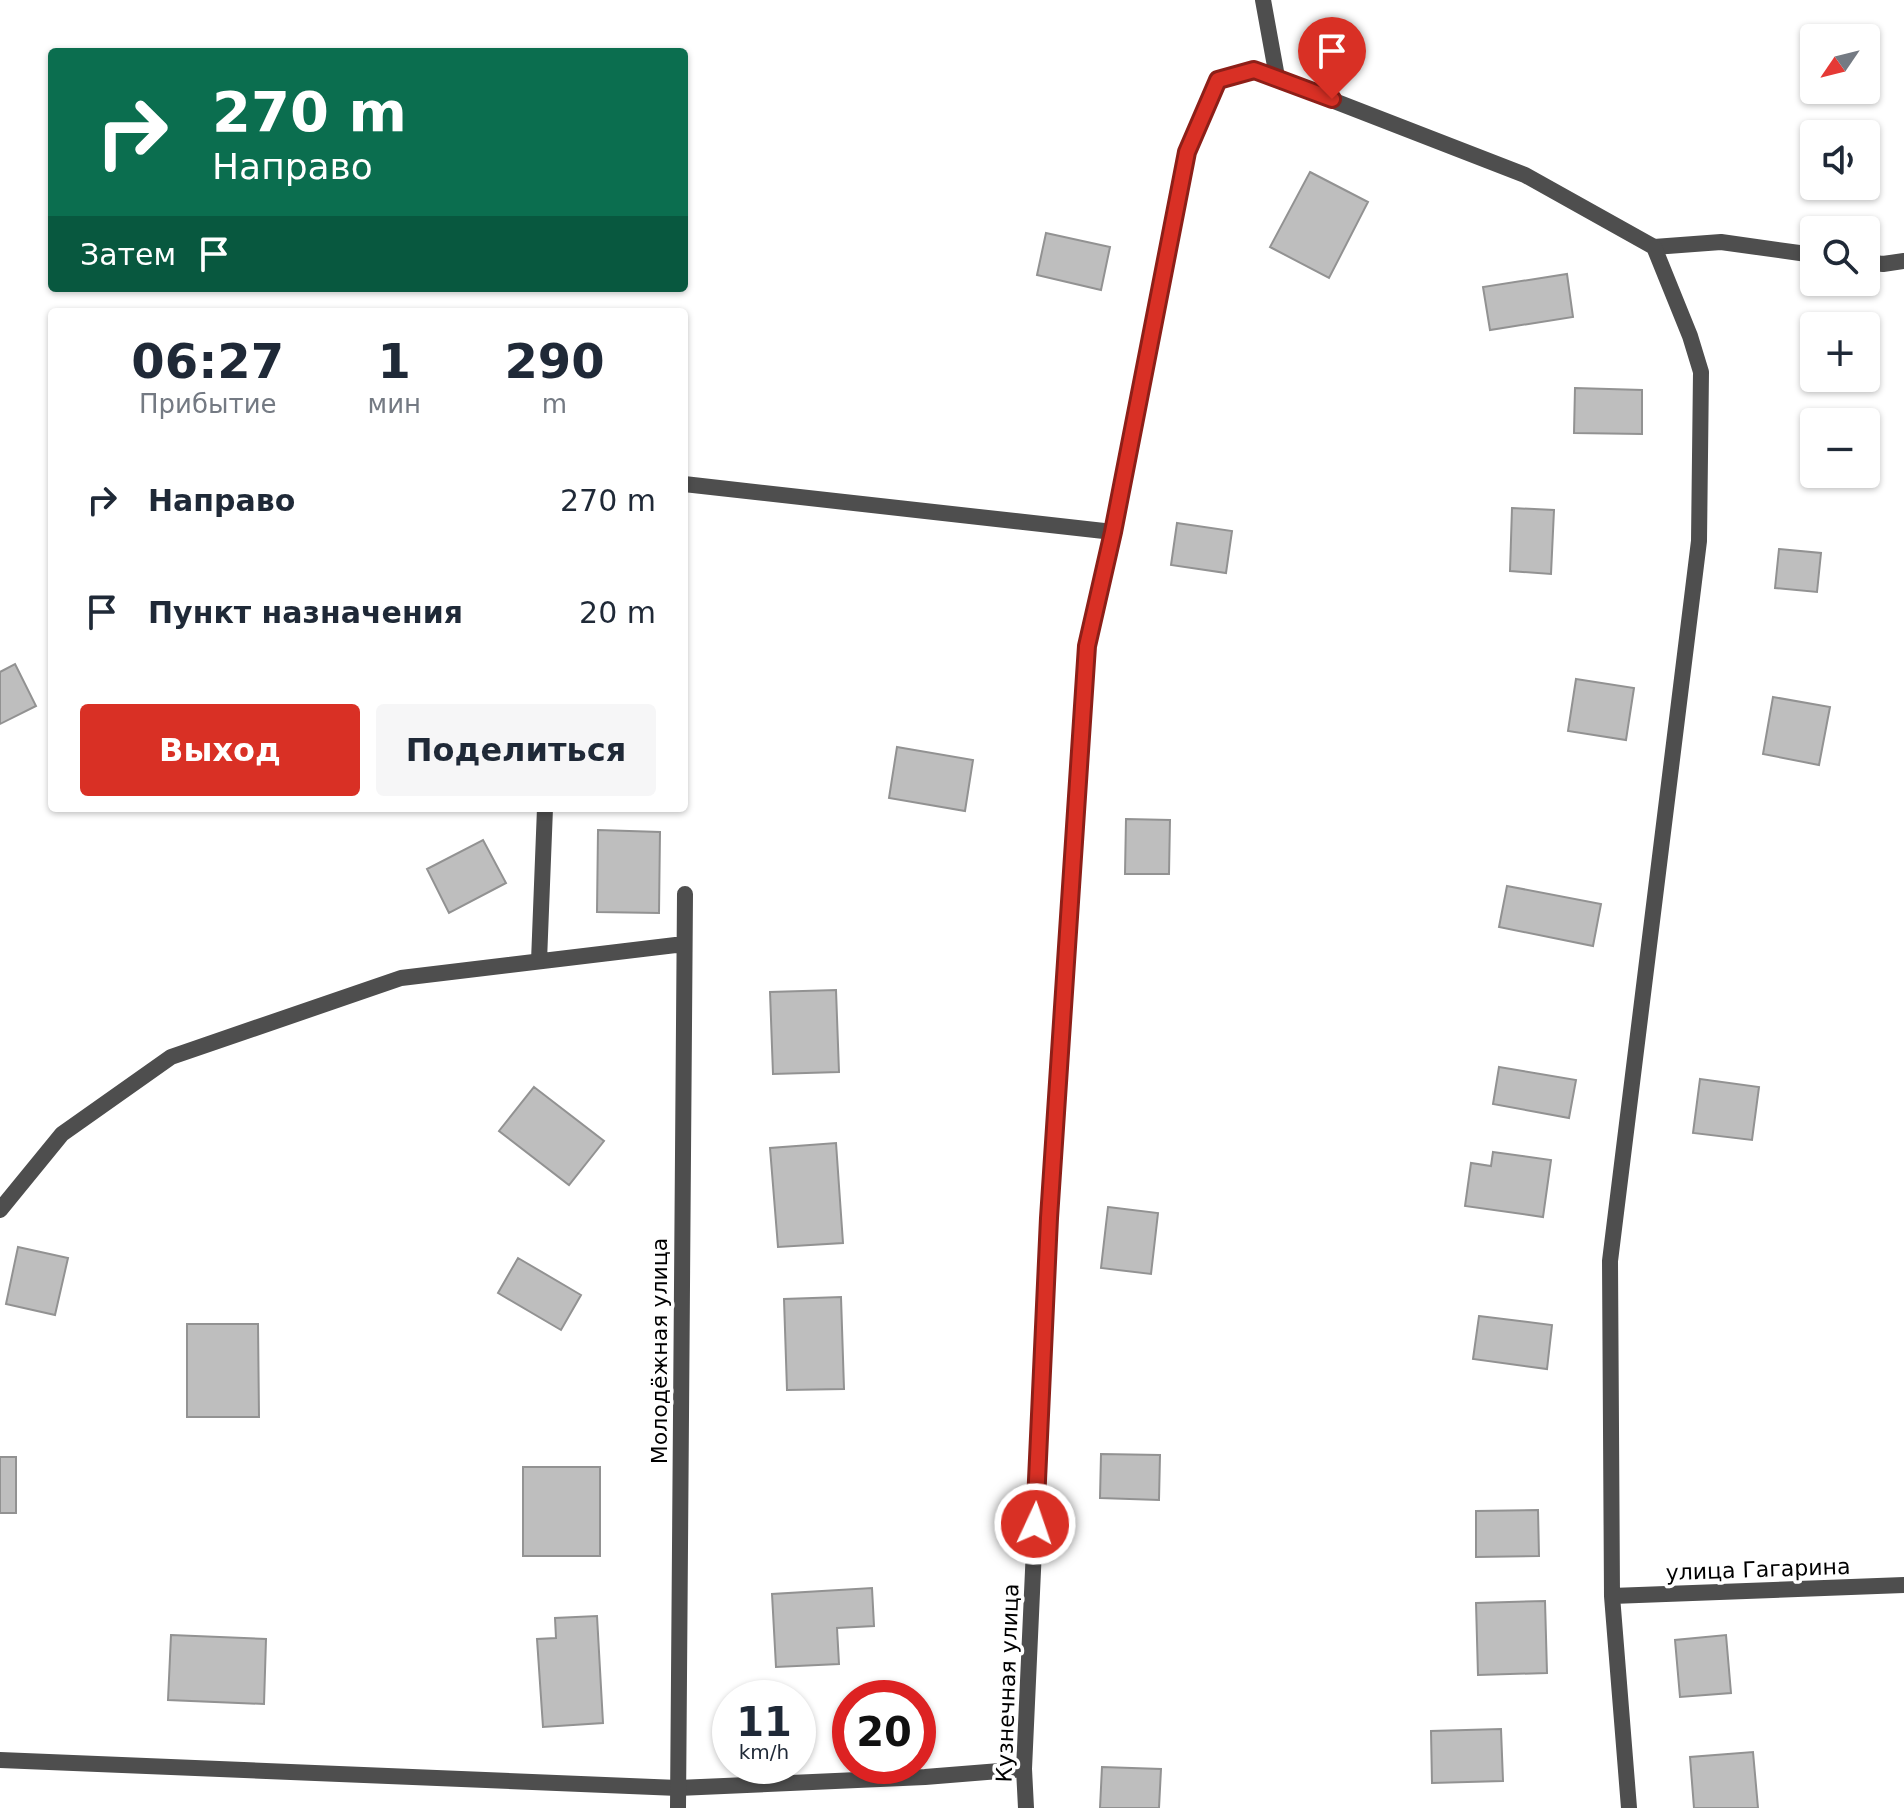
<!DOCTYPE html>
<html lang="ru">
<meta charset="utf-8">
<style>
body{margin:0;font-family:"DejaVu Sans",sans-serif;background:#f6f6f7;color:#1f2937;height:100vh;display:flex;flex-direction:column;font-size:30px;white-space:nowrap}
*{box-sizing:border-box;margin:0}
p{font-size:26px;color:#747a83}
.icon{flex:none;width:44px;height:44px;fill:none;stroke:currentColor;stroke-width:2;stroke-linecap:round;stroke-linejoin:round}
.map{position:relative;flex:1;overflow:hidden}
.sheet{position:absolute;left:48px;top:308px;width:640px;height:504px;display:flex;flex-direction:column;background:#fff;border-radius:8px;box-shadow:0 2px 6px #0004}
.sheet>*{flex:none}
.banner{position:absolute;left:48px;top:48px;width:640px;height:244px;border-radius:8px;box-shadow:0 2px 6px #0004;background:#0b6e4f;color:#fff;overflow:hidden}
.needle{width:52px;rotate:235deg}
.controls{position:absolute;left:1800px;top:24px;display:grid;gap:16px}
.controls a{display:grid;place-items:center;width:80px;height:80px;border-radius:8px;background:#fff;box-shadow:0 2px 6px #0004;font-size:40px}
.speed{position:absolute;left:712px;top:1680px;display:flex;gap:16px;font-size:40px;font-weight:700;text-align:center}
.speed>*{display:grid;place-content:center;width:104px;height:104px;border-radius:50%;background:#fff;box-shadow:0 2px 6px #0004;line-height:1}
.speed small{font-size:20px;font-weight:400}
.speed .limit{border:12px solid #d22;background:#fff;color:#111}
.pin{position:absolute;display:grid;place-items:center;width:68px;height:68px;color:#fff;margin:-82px -34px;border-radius:50% 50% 50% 0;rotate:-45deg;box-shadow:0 0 8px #0007}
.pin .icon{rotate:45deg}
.me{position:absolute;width:88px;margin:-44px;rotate:3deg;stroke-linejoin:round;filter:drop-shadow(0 0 6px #0008)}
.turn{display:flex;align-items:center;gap:28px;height:168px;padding:0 32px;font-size:36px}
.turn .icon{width:104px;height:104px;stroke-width:2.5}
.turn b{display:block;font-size:56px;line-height:68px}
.then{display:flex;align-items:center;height:76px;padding:0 32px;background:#0003;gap:16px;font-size:30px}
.eta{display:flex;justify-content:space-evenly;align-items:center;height:136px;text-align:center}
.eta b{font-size:48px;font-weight:700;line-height:56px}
.primary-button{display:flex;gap:16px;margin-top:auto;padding:16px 32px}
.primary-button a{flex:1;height:92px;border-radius:8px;background:#d93025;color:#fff;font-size:32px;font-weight:700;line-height:92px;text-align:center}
.primary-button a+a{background:#f6f6f7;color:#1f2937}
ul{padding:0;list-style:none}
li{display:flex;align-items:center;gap:24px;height:112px;padding:0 32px}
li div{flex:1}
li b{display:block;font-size:30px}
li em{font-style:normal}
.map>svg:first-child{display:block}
</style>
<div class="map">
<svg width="1904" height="1808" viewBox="0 0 1904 1808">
<rect width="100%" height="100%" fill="#fff"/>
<path fill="#bebebe" stroke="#929292" stroke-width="2" d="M 1310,172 L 1368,202 L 1329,278 L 1270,247 Z
M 1046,233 L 1110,247 L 1101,290 L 1037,275 Z
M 1567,274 L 1573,317 L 1490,330 L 1483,287 Z
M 1575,388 L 1642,390 L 1642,434 L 1574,433 Z
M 1512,508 L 1554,510 L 1551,574 L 1510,571 Z
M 1177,523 L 1232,531 L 1226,573 L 1171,565 Z
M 1779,549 L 1821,553 L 1817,592 L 1775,588 Z
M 15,664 L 36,706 L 0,724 L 0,672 Z
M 1576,679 L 1634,688 L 1626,740 L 1568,731 Z
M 1773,697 L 1830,707 L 1819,765 L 1763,754 Z
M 897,747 L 973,760 L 965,811 L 889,798 Z
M 1126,819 L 1170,820 L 1169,874 L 1125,874 Z
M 598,830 L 660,832 L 659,913 L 597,912 Z
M 483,840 L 506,883 L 449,913 L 427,869 Z
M 1507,886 L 1601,904 L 1593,946 L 1499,927 Z
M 836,990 L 839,1072 L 773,1074 L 770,992 Z
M 1499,1067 L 1576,1080 L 1569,1118 L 1493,1104 Z
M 1700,1079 L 1759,1087 L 1752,1140 L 1693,1133 Z
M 534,1087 L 604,1141 L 569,1185 L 499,1131 Z
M 836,1143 L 843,1243 L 778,1247 L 770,1148 Z
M 1493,1152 L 1551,1160 L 1543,1217 L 1465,1206 L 1471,1163 L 1491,1166 Z
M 1108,1207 L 1158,1213 L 1151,1274 L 1101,1268 Z
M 18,1247 L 68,1258 L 55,1315 L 6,1304 Z
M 518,1258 L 581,1295 L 561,1330 L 498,1293 Z
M 841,1297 L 844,1389 L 787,1390 L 784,1299 Z
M 1479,1316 L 1552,1325 L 1547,1369 L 1473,1359 Z
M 187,1324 L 258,1324 L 259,1417 L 187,1417 Z
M 1101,1454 L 1160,1455 L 1159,1500 L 1100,1498 Z
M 0,1457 L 16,1457 L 16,1513 L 0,1513 Z
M 523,1467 L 600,1467 L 600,1556 L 523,1556 Z
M 1538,1510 L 1539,1556 L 1476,1557 L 1476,1511 Z
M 872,1588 L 874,1626 L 837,1628 L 839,1664 L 776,1667 L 772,1594 Z
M 1545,1601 L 1547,1673 L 1478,1675 L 1476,1603 Z
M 597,1616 L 603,1723 L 543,1727 L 537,1639 L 556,1638 L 555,1618 Z
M 171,1635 L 266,1639 L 264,1704 L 168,1700 Z
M 1726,1635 L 1731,1693 L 1680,1697 L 1675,1640 Z
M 1501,1729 L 1503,1781 L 1432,1783 L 1431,1731 Z
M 1753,1752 L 1758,1808 L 1694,1808 L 1690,1757 Z
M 1102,1767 L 1161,1769 L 1159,1808 L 1100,1808 Z"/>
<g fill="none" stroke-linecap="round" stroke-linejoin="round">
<path stroke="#4e4e4e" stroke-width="16" d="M 1654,247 L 1721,242 L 1814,255
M 1866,262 L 1883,264 L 1904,261
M 0,1760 L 678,1788 L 925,1777 L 1024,1769
M 1026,1808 L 1024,1769 L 1049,1218 L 1087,646 L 1113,532 L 1187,152 L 1218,80 L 1254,70"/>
<path stroke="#4e4e4e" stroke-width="16" d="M 1263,0 L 1277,77
M 1254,70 L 1525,175 L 1654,247 L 1690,336 L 1701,372 L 1699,541 L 1610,1261 L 1612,1596 L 1629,1808
M 684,484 L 1113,532
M 539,961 L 545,808
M 0,1210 L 62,1134 L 171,1057 L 401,978 L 684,944
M 1612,1596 L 1904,1585
M 678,1808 L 685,894"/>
</g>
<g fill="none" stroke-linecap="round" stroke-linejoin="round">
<defs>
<path id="route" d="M 1035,1524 L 1049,1218 L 1087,646 L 1113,532 L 1187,152 L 1218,80 L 1254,70 L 1332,99"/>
</defs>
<use href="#route" stroke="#8d1f18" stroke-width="20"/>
<use href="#route" stroke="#d93025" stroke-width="14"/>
</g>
<g text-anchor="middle" stroke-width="7" stroke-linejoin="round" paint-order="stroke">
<g font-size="22" fill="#000" stroke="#fff">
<text transform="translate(659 1351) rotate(-90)" y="8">Молодёжная улица</text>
<text transform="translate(1758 1569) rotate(-2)" y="8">улица Гагарина</text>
<text transform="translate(1007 1683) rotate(-88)" y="8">Кузнечная улица</text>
</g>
</g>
</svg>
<div class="controls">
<a><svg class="needle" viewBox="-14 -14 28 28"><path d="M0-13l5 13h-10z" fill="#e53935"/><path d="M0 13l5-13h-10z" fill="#747a83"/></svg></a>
<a><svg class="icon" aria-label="sound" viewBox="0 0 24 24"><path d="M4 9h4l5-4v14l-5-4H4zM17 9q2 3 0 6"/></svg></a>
<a><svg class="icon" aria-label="search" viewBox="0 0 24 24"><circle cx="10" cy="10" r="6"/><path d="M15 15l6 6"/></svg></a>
<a>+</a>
<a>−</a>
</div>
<div class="speed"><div>11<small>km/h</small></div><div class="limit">20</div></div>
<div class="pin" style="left:1332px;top:99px;background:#d93025"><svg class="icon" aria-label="arrive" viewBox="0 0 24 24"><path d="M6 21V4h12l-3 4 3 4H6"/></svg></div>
<svg class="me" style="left:1035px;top:1524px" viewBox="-20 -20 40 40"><circle r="17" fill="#d93025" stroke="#fff" stroke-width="3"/><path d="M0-11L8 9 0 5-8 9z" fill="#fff"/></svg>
<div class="banner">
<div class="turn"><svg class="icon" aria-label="right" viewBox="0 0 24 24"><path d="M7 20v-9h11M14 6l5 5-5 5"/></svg><div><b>270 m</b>Направо</div></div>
<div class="then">Затем<svg class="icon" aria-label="arrive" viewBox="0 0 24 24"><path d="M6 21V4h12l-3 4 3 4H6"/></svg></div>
</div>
<section class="sheet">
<div class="eta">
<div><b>06:27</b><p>Прибытие</p></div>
<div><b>1</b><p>мин</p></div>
<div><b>290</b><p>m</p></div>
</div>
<ul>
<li><svg class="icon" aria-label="right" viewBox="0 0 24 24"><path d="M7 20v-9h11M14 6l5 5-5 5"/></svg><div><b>Направо</b></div><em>270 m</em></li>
<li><svg class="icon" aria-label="arrive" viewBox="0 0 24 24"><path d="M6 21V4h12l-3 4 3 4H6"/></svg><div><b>Пункт назначения</b></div><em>20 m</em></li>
</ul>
<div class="primary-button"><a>Выход</a><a>Поделиться</a></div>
</section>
</div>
